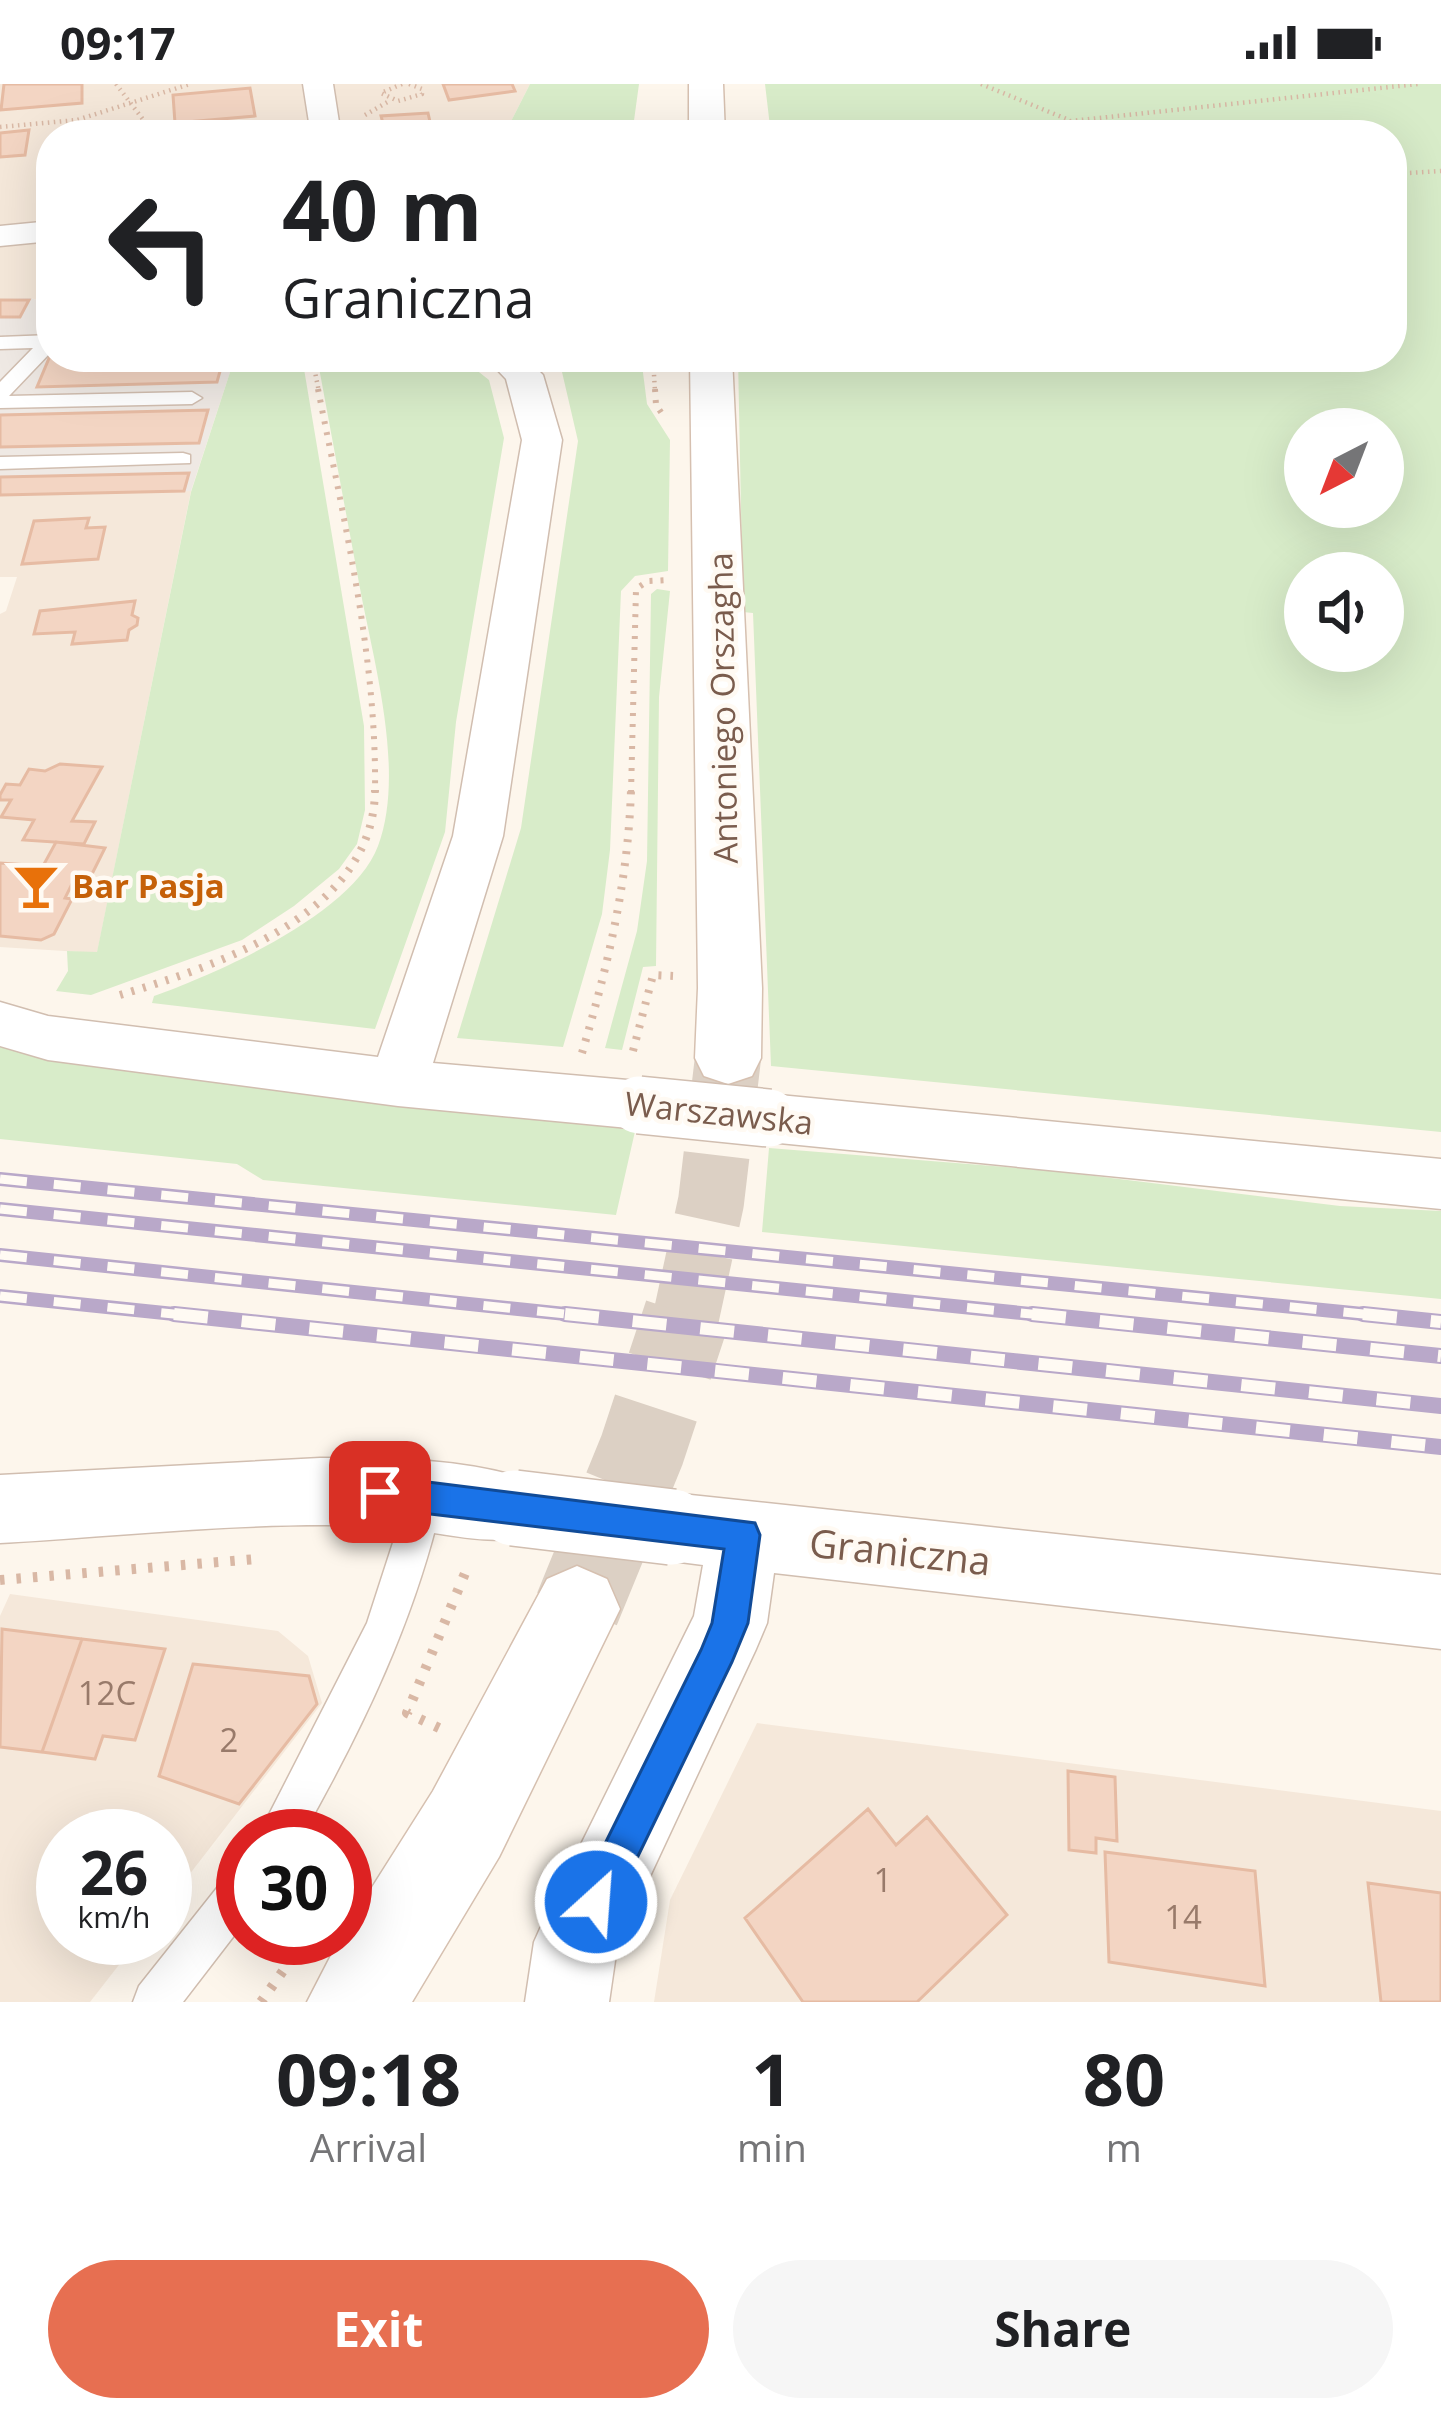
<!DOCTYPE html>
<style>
body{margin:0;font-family:"Open Sans",sans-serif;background:#f6f6f6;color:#202124;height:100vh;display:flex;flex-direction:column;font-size:45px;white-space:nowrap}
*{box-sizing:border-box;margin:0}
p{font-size:39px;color:#757577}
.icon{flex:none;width:66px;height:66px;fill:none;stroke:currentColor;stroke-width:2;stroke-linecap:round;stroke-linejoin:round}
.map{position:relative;height:1918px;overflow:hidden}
.drawer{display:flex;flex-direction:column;background:#fff;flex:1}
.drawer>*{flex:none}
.guide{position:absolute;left:36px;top:36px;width:1371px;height:252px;border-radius:48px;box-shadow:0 12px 48px #0002;background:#fff;color:#202124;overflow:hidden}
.needle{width:78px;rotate:222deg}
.tools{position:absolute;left:1284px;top:324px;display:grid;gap:24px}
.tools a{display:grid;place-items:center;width:120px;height:120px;border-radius:50%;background:#fff;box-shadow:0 12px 48px #0002;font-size:60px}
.speed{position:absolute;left:36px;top:1725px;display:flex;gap:24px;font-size:60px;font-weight:700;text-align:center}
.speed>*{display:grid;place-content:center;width:156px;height:156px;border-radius:50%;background:#fff;box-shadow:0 12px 48px #0002;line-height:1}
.speed small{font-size:30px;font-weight:400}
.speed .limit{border:18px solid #d22;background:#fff;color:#111}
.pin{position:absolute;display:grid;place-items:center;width:102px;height:102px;color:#fff;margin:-51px;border-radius:24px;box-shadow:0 6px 18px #0006}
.me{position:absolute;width:132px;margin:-66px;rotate:26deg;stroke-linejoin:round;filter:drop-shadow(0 0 9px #0008)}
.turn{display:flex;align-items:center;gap:42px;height:252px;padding:0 48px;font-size:54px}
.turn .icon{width:156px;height:156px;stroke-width:2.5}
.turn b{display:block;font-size:84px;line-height:102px}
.eta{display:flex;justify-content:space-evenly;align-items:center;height:204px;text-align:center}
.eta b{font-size:72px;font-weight:700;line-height:84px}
.button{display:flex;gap:24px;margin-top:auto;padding:24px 48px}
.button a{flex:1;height:138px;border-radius:72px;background:#e76f51;color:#fff;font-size:48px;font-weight:700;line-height:138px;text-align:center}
.button a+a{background:#f6f6f6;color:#202124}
.status{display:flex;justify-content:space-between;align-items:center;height:84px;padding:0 60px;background:#fff;direction:ltr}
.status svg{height:33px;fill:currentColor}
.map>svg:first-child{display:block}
</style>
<div class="status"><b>09:17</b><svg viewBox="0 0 49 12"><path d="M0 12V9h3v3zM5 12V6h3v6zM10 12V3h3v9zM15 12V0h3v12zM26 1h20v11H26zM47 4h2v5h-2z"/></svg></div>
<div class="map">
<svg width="1441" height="1918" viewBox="0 0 1441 1918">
<rect width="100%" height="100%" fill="#fdf6ec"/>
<path fill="#f5e8da" d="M 0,0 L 530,0 L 504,51 L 51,51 L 51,220 L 30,214 L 0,215 Z
M 191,407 L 97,869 L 0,863 L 0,530 L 6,527 L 17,493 L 0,493 L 0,412 Z
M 10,1510 L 278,1547 L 308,1572 L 322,1619 L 165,1822 L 165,1752 L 63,1752 L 63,1854 L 140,1854 L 90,1918 L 0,1918 L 0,1532 Z
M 757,1639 L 1441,1727 L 1441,1918 L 654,1918 L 670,1816 Z"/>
<path fill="#efe9e4" d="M 30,214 L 51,220 L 51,273 L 235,273 L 191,407 L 0,412 L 0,215 Z"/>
<path fill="#d8ecc9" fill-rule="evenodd" d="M 530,0 L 639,0 L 632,51 L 504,51 Z
M 765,0 L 1441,0 L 1441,1048 L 771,982 L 753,529 L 743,528 L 738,273 L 1392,273 L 1392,51 L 771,51 ZM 1305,345 L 1383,345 L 1383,423 L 1305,423 ZM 1305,489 L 1383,489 L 1383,567 L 1305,567 Z
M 235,273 L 302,273 L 364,642 L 365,726 L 357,760 L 339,785 L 294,822 L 242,856 L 91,911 L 56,907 L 68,887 L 67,867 L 97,868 L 191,408 Z
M 317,273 L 460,273 L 489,296 L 504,354 L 456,638 L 445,748 L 375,945 L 152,919 L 154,912 C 218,889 353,830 378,762 C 406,687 373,576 359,499 C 345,424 331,348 317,273 Z
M 546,273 L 641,273 L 647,320 L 670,356 L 668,487 L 635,492 L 621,507 L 610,766 L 602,830 L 563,963 L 457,954 L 521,744 L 578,357 L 562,288 Z
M 657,505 L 670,507 L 659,613 L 656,882 L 643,883 L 622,966 L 605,964 L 637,847 L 647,777 L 651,510 Z
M 0,963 L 46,974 L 636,1043 L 616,1131 L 263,1096 L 237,1080 L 0,1055 Z
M 769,1064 L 1054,1087 L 1340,1122 L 1441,1127 L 1441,1215 L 762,1148 Z"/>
<path fill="#f3d5c3" stroke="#e6bba3" stroke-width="3" d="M 4,0 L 82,0 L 82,19 L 1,26 Z
M 443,0 L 512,0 L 515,7 L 449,16 Z
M 250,4 L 255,32 L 175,39 L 173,11 Z
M 428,29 L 433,51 L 386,51 L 381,32 Z
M 29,46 L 25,71 L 0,73 L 0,49 Z
M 0,216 L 29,216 L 20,233 L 0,233 Z
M 50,272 L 51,273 L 224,273 L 217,298 L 37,303 Z
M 208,326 L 199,359 L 0,363 L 0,331 Z
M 189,389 L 184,407 L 0,411 L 0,393 Z
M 89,434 L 86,444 L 105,443 L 98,475 L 22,480 L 34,437 Z
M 135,517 L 132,531 L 138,534 L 137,541 L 129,546 L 127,556 L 72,560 L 75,548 L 34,550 L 40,527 Z
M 60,680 L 102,683 L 72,737 L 95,738 L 84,760 L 23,756 L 34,736 L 1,733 L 11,716 L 0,716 L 0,711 L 6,700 L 20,701 L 29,685 L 45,687 Z
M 56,758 L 105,764 L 92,790 L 78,788 L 65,814 L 72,815 L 54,850 L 41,856 L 0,852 L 0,779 L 43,782 Z
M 2,1545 L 82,1555 L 42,1668 L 0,1663 Z
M 82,1555 L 165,1565 L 135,1656 L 103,1652 L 95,1675 L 42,1668 Z
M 193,1580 L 309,1592 L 317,1620 L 239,1720 L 159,1692 Z
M 1068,1687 L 1115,1693 L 1117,1757 L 1096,1754 L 1096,1769 L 1069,1766 Z
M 868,1725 L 896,1761 L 927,1733 L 1007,1831 L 917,1918 L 803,1918 L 745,1834 Z
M 1105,1768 L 1255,1787 L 1265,1902 L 1109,1878 Z
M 1368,1799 L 1441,1809 L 1441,1918 L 1381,1918 Z"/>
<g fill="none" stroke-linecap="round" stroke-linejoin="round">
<path stroke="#dcd0c4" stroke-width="66" stroke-dasharray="66 33" stroke-linecap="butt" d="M 686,1233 L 711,1118 L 728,974"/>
<path stroke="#dcd0c4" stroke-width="86" stroke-dasharray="86 44" stroke-linecap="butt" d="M 577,1525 L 642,1366 L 687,1230"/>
<defs>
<path id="lane" d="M 51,251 L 51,268 L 9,312 L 192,308 L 202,314 L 192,320 L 0,324 L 0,298 L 33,264 L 0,265 L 0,253 Z
M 183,369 L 190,371 L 190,379 L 0,385 L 0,373 Z
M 425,1395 L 438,1400 L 443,1413 C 416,1534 363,1644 302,1752 L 258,1752 L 367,1539 L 412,1400 Z
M 243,1784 L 243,1840 L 183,1918 L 133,1918 L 139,1902 L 228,1790 Z"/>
<path id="street" d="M 303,0 L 333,0 L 341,51 L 311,51 Z
M 51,137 L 51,157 L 0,162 L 0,142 Z
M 485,273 L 525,273 L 543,291 L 562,356 L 503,752 L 433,979 L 639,997 L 660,1004 L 668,1021 L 660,1038 L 639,1045 L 398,1022 L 48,976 L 0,962 L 0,918 L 48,932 L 378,973 L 453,752 L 522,356 L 506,295 Z
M 769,1010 L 1441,1075 L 1441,1125 L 769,1058 L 748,1051 L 739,1034 L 748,1017 Z
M 320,1374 C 390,1374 474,1374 539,1400 L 549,1424 L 539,1448 C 489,1468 430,1443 376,1442 C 252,1437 124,1452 0,1459 L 0,1391 Z
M 672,1409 L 1441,1491 L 1441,1565 L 774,1489 L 767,1539 L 756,1565 L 617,1863 L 609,1918 L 525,1918 L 534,1858 L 547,1829 L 694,1532 L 703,1481 L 672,1477 L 647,1467 L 636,1443 L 647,1419 Z"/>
<path id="secondary" d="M 689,0 L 723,0 L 725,51 L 689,51 Z
M 690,273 L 732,273 L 762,904 L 761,974 L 752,992 L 728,1000 L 704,992 L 695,974 L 698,904 Z
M 577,1482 L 607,1495 L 620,1525 L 499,1773 L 412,1918 L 307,1918 L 340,1854 L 345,1854 L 345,1846 L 433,1707 L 547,1495 Z"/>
</defs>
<use href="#lane" stroke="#d1beb0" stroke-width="3"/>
<use href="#street" stroke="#d1beb0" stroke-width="3"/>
<use href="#secondary" stroke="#d6c0b0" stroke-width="3"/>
<path stroke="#d9b8a5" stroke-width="4.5" stroke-dasharray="1.5 4.5" stroke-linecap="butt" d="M 116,0 L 145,38 L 186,51
M 402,0 L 381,9 L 398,17 L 422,10 L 422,5 L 409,0
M 981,0 L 1069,36
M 365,31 L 391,16
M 0,43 L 77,36 L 190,0
M 1024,51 L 1071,37 L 1418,0
M 1392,90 L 1441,87
M 312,273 L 319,308
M 653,273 L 655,308"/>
<path stroke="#d9b8a5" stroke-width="6" stroke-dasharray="3 8" stroke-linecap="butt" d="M 318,305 C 344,438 377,573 375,709
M 655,305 L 656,321 L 663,331
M 631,709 L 636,505 L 648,497 L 670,496"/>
<path stroke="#d9b8a5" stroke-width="8" stroke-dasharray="3 9" stroke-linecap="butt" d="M 120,911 C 219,881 374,830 375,706
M 633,967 L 653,891 L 673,892
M 582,969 C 608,881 628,798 631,706"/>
<path stroke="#d9b8a5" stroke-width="10" stroke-dasharray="4.5 12" stroke-linecap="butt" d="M 0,1496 L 256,1475
M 439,1644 L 407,1629 L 468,1482
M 261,1918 L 302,1860"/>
<use href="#lane" fill="#fff" fill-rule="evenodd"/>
<use href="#street" fill="#fff" fill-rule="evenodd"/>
<use href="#secondary" fill="#fff" fill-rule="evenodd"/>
<defs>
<path id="rail-far1" d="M 0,1095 L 1393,1233
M 0,1125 L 1061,1233
M 0,1171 L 594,1233
M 0,1212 L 203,1233"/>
<path id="rail" d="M 174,1230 L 1441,1363
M 565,1230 L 1441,1322
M 1032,1230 L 1441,1272
M 1363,1230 L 1441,1238"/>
</defs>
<use href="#rail-far1" stroke="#b9a8c9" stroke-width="14"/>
<use href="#rail" stroke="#b9a8c9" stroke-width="16"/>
<use href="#rail-far1" stroke="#fffaf3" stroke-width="9" stroke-dasharray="27" stroke-linecap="butt"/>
<use href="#rail" stroke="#fffaf3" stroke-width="12" stroke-dasharray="34" stroke-linecap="butt"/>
<defs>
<path id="street-bridge-far1" d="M 639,1021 L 769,1034"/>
<path id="street-bridge" d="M 514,1424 L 672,1443"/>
</defs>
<use href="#street-bridge-far1" stroke="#d1beb0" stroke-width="60" stroke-linecap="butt"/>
<use href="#street-bridge" stroke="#d1beb0" stroke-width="78" stroke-linecap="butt"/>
<use href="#street-bridge-far1" stroke="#fff" stroke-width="57"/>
<use href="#street-bridge" stroke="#fff" stroke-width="75"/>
</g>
<path fill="#1a73e8" stroke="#114b97" stroke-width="3" d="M 380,1392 L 755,1439 L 760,1451 L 748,1539 L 732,1578 L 609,1832 L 596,1837 L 582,1832 L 576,1818 L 701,1566 L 712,1539 L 724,1465 L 380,1424 L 368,1419 L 363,1408 L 368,1396 Z"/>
<defs>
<symbol id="bar-bare" viewBox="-9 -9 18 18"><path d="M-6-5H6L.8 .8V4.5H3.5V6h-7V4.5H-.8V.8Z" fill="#e8710a" stroke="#fffaf3" stroke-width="2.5" paint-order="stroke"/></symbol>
</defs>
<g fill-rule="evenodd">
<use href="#bar-bare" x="3" y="769" width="66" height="66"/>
</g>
<g text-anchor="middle" stroke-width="9" stroke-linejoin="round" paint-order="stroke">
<g font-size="33" fill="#7a5c4d" stroke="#fffaf3">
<text transform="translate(723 624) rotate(-91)" y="12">Antoniego Orszagha</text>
<text transform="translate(719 1029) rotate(6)" y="12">Warszawska</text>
</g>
<g font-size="33" font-weight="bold" fill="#c56008" stroke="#fffaf3" text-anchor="start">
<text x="72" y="814">Bar Pasja</text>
</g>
<g font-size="33" fill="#987a6a">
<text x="107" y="1621">12C</text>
<text x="229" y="1668">2</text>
<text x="883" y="1808">1</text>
<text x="1183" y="1845">14</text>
</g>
<g font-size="39" fill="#7a5c4d" stroke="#fffaf3">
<text transform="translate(900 1468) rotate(6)" y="14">Graniczna</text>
</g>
</g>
</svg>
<div class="tools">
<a><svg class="needle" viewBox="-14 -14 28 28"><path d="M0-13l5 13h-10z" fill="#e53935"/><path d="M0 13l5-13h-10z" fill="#757577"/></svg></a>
<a><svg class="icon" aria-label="sound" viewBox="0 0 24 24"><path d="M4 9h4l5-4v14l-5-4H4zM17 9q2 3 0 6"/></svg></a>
</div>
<div class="speed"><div>26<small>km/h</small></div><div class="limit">30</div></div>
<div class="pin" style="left:380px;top:1408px;background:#d93025"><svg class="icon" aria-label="arrive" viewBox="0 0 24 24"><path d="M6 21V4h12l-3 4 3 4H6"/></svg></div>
<svg class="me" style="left:596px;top:1818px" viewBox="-20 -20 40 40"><circle r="17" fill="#1a73e8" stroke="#fff" stroke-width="3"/><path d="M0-11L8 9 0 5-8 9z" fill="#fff"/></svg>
<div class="guide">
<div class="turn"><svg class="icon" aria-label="left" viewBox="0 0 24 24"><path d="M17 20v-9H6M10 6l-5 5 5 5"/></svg><div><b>40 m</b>Graniczna</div></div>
</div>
</div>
<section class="drawer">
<div class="eta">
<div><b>09:18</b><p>Arrival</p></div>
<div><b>1</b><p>min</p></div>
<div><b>80</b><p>m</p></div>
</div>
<div class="button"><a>Exit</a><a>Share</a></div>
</section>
